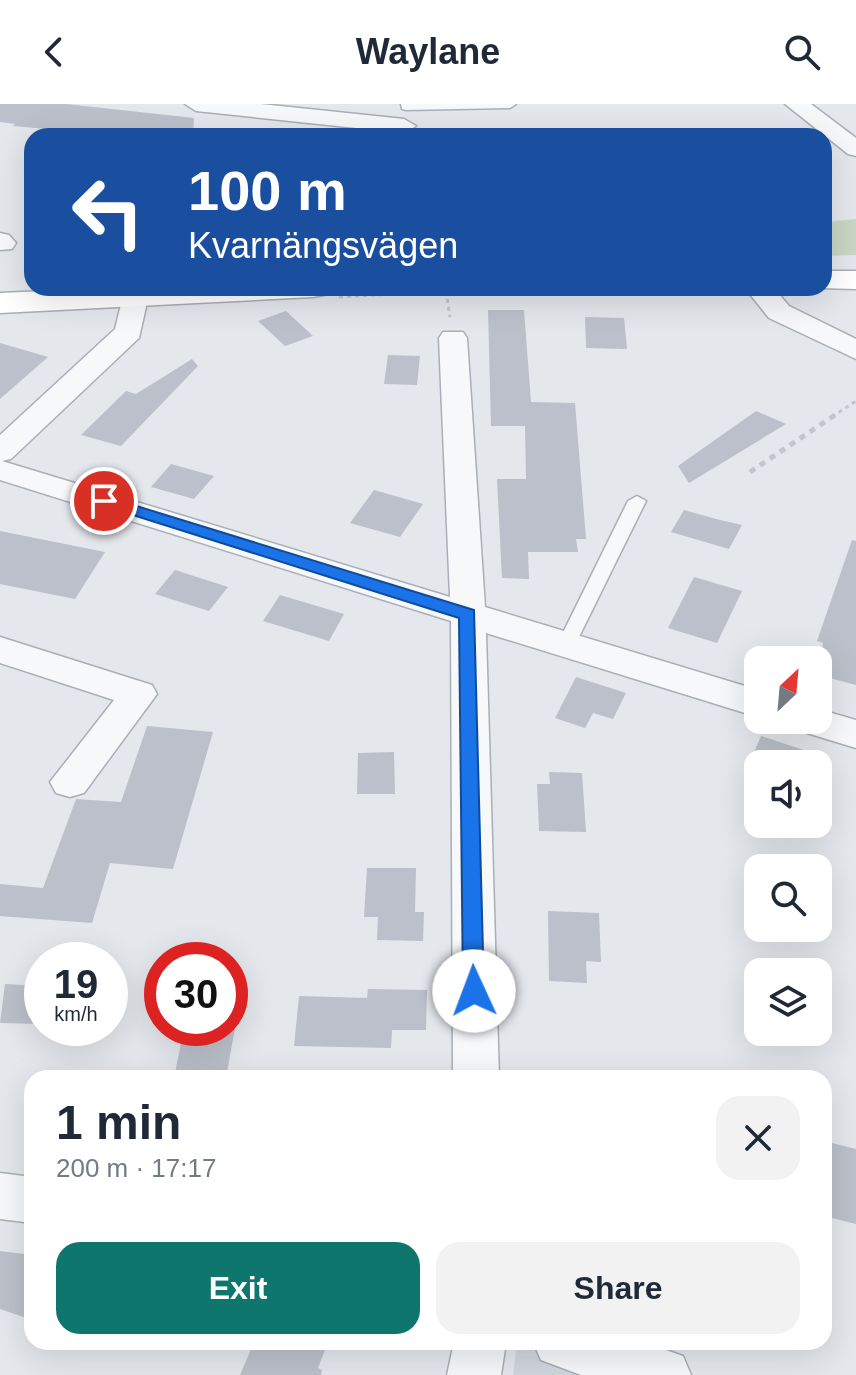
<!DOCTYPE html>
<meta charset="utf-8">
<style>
body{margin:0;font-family:Arial,sans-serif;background:#f2f2f3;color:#1f2937;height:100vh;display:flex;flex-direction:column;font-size:30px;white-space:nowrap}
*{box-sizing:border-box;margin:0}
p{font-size:26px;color:#747a83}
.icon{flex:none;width:44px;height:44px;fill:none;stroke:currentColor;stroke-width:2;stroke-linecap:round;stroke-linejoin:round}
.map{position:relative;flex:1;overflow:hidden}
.drawer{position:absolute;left:24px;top:966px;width:808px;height:280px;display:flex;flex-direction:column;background:#fff;border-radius:24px;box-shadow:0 8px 32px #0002}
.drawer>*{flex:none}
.top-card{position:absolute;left:24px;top:24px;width:808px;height:168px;border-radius:24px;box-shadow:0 8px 32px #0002;background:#1a4fa0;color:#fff;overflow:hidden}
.needle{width:52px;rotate:26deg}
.fabs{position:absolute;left:744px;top:542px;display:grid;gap:16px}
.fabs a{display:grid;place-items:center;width:88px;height:88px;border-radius:16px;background:#fff;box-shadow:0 8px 32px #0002;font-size:40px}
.speed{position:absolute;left:24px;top:838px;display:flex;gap:16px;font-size:40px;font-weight:700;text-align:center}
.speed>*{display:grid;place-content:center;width:104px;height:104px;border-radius:50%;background:#fff;box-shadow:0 8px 32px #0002;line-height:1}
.speed small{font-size:20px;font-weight:400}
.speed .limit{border:12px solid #d22;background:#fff;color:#111}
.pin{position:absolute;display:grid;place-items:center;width:68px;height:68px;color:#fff;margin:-34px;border:4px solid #fff;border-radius:50%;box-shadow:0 2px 8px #0007}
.me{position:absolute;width:88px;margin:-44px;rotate:358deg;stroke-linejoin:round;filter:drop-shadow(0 0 6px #0008)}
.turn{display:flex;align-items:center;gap:28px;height:168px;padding:0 32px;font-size:36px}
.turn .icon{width:104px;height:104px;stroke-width:2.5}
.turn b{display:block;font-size:56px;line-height:68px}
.round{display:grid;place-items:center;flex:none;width:84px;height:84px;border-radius:24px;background:#f2f2f3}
.summary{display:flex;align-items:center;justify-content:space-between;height:136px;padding:0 32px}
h1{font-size:48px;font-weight:700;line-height:60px}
.action{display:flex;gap:16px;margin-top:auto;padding:16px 32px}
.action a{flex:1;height:92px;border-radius:24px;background:#0f766e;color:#fff;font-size:32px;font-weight:700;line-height:92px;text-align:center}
.action a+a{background:#f2f2f3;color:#1f2937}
header{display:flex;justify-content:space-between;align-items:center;height:104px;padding:0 32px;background:#fff;font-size:36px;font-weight:700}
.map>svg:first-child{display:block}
</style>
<header><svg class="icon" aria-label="back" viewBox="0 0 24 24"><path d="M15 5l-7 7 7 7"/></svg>Waylane<svg class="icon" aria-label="search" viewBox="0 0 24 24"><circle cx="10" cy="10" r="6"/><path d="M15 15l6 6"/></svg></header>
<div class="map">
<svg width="856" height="1271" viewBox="0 0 856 1271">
<rect width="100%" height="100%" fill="#e4e7ec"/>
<path fill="#d2d6de" d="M 517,1240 L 616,1271 L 513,1271 Z"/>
<path fill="#c9d6c5" d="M 856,115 L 856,151 L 824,152 L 824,118 Z"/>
<path fill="#bbc0ca" d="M 0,0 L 66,0 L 194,14 L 193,32 L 127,32 L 13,22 L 15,20 L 0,18 Z
M 488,206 L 524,206 L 531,298 L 575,299 L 586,435 L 576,435 L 578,448 L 528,448 L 529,475 L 502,474 L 497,375 L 526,375 L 525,322 L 491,322 Z
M 286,207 L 313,232 L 285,242 L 258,217 Z
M 585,213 L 624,214 L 627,245 L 586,244 Z
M 0,239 L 48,253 L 0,295 Z
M 388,251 L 420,252 L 417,281 L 384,280 Z
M 192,255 L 198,262 L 121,342 L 81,331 L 126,287 L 136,290 Z
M 756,307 L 786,320 L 689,379 L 678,362 Z
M 171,360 L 214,372 L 194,395 L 151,383 Z
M 374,386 L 423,400 L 400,433 L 350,419 Z
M 684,406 L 716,415 L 742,421 L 729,445 L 671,428 Z
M 0,427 L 105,448 L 75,495 L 0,480 Z
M 852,436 L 856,437 L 856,581 L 818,571 L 823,539 L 817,537 Z
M 175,466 L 228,483 L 209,507 L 155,490 Z
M 694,473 L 742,487 L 717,539 L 668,524 Z
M 280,491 L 344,510 L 329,537 L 263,517 Z
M 576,573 L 626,589 L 613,615 L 593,609 L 585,624 L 555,614 Z
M 147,622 L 213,628 L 173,765 L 110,759 L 92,819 L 0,812 L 0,780 L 43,784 L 76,695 L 121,698 Z
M 761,632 L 831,655 L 830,660 L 749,660 Z
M 394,648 L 395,690 L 357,690 L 358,649 Z
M 549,668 L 582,669 L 586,728 L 539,727 L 537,680 L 550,680 Z
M 367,764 L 416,764 L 415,808 L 424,808 L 423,837 L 377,836 L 378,813 L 364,813 Z
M 548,807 L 599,809 L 601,858 L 586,857 L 587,879 L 549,877 Z
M 5,880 L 42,882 L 42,920 L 0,919 Z
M 368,885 L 427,886 L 426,926 L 392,926 L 391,944 L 294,942 L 299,892 L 367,894 Z
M 184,924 L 235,924 L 226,974 L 174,974 Z
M 824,1037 L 856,1045 L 856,1120 L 824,1112 Z
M 0,1147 L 32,1151 L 32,1216 L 0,1205 Z
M 264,1238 L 328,1238 L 318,1264 L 322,1266 L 321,1271 L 240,1271 L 252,1243 L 261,1246 Z"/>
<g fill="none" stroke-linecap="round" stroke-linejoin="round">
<defs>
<path id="lane" d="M 401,0 L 516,0 L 510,4 L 406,6 L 402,5 Z
M 637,392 L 646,397 L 575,541 L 573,546 L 559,546 L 557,541 L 628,397 Z"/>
<path id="street" d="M 185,0 L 261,0 L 404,15 L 416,22 L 404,29 L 196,7 Z
M 785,0 L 811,0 L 856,34 L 856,52 L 848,50 Z
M 0,129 L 9,131 L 16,139 L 12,145 L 0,146 Z
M 745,184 L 774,184 L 789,202 L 856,235 L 856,255 L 769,214 Z
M 134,186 L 144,188 L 148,194 L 139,234 L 11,355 L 2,357 L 450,493 L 439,234 L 443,228 L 463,228 L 467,234 L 485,503 L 758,586 L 758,613 L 486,529 L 499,974 L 453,974 L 451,517 L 0,376 L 0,331 L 115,225 L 124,188 Z
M 0,533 L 152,581 L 157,590 L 84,689 L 70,693 L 56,689 L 50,678 L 114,596 L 0,559 Z
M 818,605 L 856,616 L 856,644 L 797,626 L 791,616 L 818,616 Z
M 0,1069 L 32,1073 L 32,1119 L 0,1115 Z
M 454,1238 L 506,1238 L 501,1271 L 447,1271 Z
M 533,1238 L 643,1238 L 683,1252 L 691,1271 L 581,1271 L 541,1256 Z"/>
<path id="secondary" d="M 824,167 L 856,167 L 856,185 L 818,184 L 824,184 Z
M 114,184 L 329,184 L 324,191 L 313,193 L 0,209 L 0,189 Z"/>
</defs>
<use href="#lane" stroke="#a9aeb7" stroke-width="3"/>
<use href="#street" stroke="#a9aeb7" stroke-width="3"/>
<use href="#secondary" stroke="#a9aeb7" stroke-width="3"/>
<path stroke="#c2c5cb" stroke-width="3" stroke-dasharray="4 4" stroke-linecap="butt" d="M 446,187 L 450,213
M 339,193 L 446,187
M 832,313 L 856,297"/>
<path stroke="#c2c5cb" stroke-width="5" stroke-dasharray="6 6" stroke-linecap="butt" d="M 750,368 L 835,311"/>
<use href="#lane" fill="#f7f8fa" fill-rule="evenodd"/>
<use href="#street" fill="#f7f8fa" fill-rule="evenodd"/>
<use href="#secondary" fill="#fff" fill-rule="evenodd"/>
</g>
<path fill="#1a73e8" stroke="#114b97" stroke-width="2" d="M 104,392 L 474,506 L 484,887 L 481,894 L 466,894 L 463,887 L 459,514 L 98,400 L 98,394 Z"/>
</svg>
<div class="fabs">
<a><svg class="needle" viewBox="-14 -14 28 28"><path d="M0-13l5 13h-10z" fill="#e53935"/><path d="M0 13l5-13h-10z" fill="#747a83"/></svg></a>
<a><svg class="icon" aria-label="sound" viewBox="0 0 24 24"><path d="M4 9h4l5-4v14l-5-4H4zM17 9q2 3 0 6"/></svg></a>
<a><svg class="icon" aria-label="search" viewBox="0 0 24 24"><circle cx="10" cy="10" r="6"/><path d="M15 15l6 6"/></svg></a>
<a><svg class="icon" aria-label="layers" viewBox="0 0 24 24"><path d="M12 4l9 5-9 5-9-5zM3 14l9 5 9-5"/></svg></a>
</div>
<div class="speed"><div>19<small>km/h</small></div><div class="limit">30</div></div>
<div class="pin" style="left:104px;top:397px;background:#d93025"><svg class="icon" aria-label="arrive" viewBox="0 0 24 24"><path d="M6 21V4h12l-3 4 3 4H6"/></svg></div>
<svg class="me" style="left:474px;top:887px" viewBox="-20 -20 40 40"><circle r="19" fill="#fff"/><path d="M0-13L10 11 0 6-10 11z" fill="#1a73e8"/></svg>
<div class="top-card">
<div class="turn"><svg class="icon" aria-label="left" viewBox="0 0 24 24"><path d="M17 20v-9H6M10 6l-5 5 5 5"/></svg><div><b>100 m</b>Kvarnängsvägen</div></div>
</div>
<section class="drawer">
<div class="summary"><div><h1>1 min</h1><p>200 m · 17:17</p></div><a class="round"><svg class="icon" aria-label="close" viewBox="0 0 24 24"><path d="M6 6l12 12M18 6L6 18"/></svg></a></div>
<div class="action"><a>Exit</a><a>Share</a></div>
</section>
</div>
